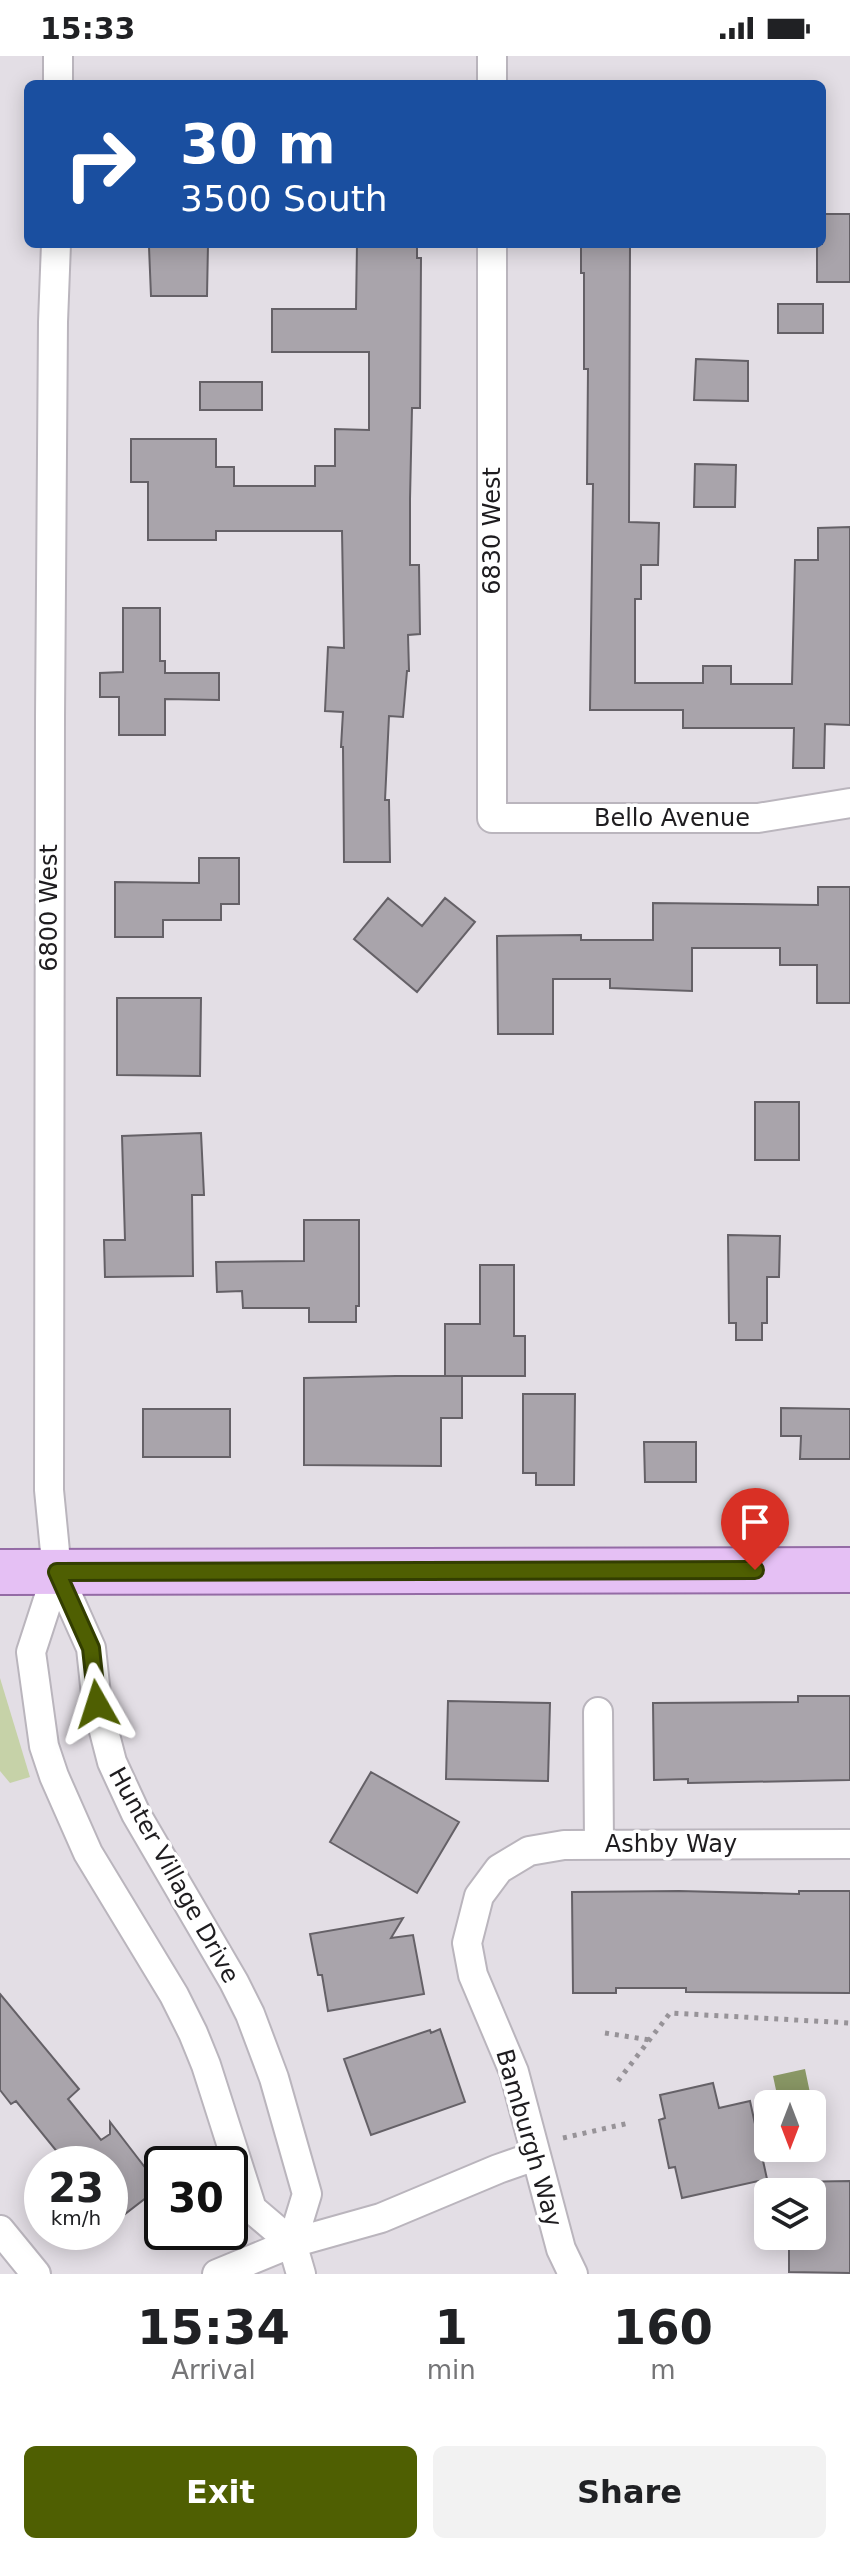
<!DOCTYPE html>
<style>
body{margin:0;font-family:"DejaVu Sans",sans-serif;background:#f2f2f2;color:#202124;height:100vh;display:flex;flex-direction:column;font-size:30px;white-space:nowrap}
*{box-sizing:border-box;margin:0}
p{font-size:26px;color:#757577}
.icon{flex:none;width:44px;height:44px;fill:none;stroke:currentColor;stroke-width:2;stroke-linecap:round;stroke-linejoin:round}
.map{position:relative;height:2218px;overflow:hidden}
.drawer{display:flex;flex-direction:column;background:#fff;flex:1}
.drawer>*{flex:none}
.hud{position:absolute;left:24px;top:24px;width:802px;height:168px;border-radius:12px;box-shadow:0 4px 20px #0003;background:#1a4fa0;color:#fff;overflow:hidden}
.needle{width:52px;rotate:180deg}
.buttons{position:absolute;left:754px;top:2034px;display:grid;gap:16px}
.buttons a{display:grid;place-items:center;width:72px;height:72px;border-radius:12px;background:#fff;box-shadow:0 4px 20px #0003;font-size:40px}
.speed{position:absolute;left:24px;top:2090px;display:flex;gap:16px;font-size:40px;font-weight:700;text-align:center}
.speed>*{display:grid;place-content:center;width:104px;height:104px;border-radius:50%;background:#fff;box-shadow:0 4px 20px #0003;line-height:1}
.speed small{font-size:20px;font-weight:400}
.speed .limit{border:4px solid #111;border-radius:12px;background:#fff;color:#111}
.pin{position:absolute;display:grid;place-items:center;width:68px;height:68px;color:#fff;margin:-82px -34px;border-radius:50% 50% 50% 0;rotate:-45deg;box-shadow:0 0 8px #0007}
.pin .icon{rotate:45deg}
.me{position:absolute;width:88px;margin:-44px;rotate:354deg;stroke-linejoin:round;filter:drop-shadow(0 0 6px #0008)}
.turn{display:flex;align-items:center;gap:28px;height:168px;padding:0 24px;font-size:36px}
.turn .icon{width:104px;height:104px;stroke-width:2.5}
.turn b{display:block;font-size:56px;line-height:68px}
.eta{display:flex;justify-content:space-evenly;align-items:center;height:136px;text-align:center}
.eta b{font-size:48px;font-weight:700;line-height:56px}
.action{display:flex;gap:16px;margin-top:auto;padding:16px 24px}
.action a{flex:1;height:92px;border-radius:12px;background:#4f5f02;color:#fff;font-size:32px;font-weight:700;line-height:92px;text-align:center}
.action a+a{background:#f2f2f2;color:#202124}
.status{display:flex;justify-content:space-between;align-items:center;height:56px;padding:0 40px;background:#fff;direction:ltr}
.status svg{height:22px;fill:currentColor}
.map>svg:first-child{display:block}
</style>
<div class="status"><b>15:33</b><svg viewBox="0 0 49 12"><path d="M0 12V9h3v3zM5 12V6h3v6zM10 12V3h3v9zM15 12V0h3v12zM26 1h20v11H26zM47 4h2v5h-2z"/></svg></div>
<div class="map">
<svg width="850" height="2218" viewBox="0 0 850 2218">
<rect width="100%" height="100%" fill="#e3dee5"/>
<path fill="#c6d2a8" d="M 0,1622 L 30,1721 L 10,1727 L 0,1715 Z"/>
<path fill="#899765" d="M 805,2013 L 818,2075 L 812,2076 L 812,2048 L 779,2048 L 773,2020 Z"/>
<path fill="#a9a4ab" stroke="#656167" stroke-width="2" d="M 822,158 L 850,158 L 850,226 L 817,226 L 817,188 L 822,188 Z
M 152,188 L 208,188 L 207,240 L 151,240 L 149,191 Z
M 357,188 L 417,188 L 417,202 L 421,202 L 420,352 L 412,352 L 410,443 L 410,509 L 419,509 L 420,578 L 408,579 L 409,615 L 407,615 L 403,661 L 389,660 L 385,744 L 389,744 L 390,806 L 344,806 L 343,691 L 341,691 L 343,656 L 325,655 L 328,591 L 344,592 L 342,475 L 216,475 L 216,484 L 148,484 L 148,426 L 131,426 L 131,383 L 216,383 L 216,411 L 234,411 L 234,430 L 315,430 L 315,410 L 335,410 L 335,373 L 369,374 L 369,296 L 272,296 L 272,253 L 356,253 Z
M 581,188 L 630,188 L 629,466 L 659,467 L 658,509 L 641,509 L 641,543 L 635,543 L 635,627 L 703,627 L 703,610 L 731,610 L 731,628 L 792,628 L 795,504 L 818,504 L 818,472 L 850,471 L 850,669 L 825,668 L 824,712 L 793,712 L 794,672 L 683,672 L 683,654 L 590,654 L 593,428 L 587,428 L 588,313 L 584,313 L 584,217 L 581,217 Z
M 778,248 L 823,248 L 823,277 L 778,277 Z
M 696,303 L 748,305 L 748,345 L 694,344 Z
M 200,326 L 262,326 L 262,354 L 200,354 Z
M 695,408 L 736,409 L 735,451 L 694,451 Z
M 123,552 L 160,552 L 160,605 L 165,605 L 165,617 L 219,617 L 219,644 L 165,643 L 165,679 L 119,679 L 119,641 L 100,641 L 100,617 L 123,616 Z
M 199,802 L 239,802 L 239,848 L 221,848 L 221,864 L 163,864 L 163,881 L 115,881 L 115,826 L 199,827 Z
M 818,831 L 850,831 L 850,947 L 817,947 L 817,909 L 780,909 L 780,892 L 692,892 L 692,935 L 610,932 L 610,923 L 553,923 L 553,978 L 498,978 L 497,880 L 581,879 L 581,884 L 653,884 L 653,847 L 818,849 Z
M 388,842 L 422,870 L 445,842 L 475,866 L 417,936 L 354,883 Z
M 117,942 L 201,942 L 200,1020 L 117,1019 Z
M 755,1046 L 799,1046 L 799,1104 L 755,1104 Z
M 201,1077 L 204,1139 L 192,1139 L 193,1220 L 105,1221 L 104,1184 L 125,1184 L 122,1080 Z
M 304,1164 L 359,1164 L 359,1250 L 356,1250 L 356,1266 L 309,1266 L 309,1252 L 243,1252 L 242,1235 L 217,1236 L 216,1206 L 304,1205 Z
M 728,1179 L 780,1180 L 779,1221 L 767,1221 L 767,1267 L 762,1267 L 762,1284 L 736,1284 L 736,1267 L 729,1267 Z
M 480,1209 L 514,1209 L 514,1280 L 525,1280 L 525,1320 L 445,1320 L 445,1268 L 480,1268 Z
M 396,1320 L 462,1320 L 462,1362 L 441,1362 L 441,1410 L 304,1409 L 304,1322 Z
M 523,1338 L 575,1338 L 574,1429 L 536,1429 L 536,1417 L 523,1417 Z
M 781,1352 L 850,1353 L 850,1403 L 800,1403 L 801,1380 L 781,1380 Z
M 143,1353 L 230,1353 L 230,1401 L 143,1401 Z
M 644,1386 L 696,1386 L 696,1426 L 645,1426 Z
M 798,1640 L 850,1640 L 850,1724 L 688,1727 L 688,1723 L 654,1724 L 653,1647 L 798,1646 Z
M 448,1645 L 550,1647 L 548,1725 L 446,1723 Z
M 371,1716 L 459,1766 L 417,1837 L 330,1786 Z
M 679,1835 L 799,1838 L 799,1835 L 850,1835 L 850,1937 L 686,1936 L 686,1932 L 616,1932 L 616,1937 L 573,1937 L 572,1836 Z
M 403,1862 L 391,1882 L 413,1879 L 424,1938 L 328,1955 L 322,1919 L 318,1919 L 310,1878 Z
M 0,1938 L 79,2033 L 68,2043 L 101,2084 L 110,2078 L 110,2066 L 160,2131 L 125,2158 L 110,2139 L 110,2108 L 67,2108 L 16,2045 L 11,2048 L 0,2034 Z
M 440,1973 L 465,2046 L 371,2079 L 344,2003 L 430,1974 L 431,1977 Z
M 713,2027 L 719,2052 L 750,2045 L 767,2123 L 682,2142 L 675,2111 L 669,2112 L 659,2064 L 665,2062 L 660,2039 Z
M 850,2125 L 850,2217 L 789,2216 L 789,2180 L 812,2180 L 812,2136 L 788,2136 L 788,2126 Z"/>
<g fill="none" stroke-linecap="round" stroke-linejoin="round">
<defs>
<path id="street" d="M 492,0 L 492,28
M 58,28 L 58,0
M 56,188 L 53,266 L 50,661 L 49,1434 L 57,1516 L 91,1592 L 97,1648 L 112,1706 L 136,1758 L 234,1926 L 250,1958 L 274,2022 L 307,2138 L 292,2187 L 301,2218
M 492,188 L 492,762 L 758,762 L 850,747
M 57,1516 L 31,1596 L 44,1690 L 54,1720 L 88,1797 L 174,1939 L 193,1977 L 206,2009 L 252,2153 L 292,2187
M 598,1656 L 599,1788
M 0,2174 L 36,2218
M 217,2218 L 292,2187 L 381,2162 L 498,2113 L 535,2100
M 573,2218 L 561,2193 L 514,2016 L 473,1919 L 467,1887 L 479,1840 L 499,1813 L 529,1795 L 564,1789 L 850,1788"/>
<path id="primary" d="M 0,1516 L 850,1514"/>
</defs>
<use href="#street" stroke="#bab5bd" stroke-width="32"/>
<use href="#primary" stroke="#946ba5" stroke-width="48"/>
<path stroke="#979398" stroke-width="5" stroke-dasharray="4 6" stroke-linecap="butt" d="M 605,1977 L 650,1984
M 618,2025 L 670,1957 L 850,1967
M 563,2082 L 629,2067"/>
<use href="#street" stroke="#fff" stroke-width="28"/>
<use href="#primary" stroke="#e5c0f4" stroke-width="44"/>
</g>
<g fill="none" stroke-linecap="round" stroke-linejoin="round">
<defs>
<path id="route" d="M 97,1648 L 91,1592 L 57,1516 L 755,1514"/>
</defs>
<use href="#route" stroke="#333e01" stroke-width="20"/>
<use href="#route" stroke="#4f5f02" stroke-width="14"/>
</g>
<g text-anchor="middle" stroke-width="7" stroke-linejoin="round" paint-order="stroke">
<g font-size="24" fill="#1e1c1f" stroke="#fff">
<text transform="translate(492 475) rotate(-90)" y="8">6830 West</text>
<text x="672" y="770">Bello Avenue</text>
<text transform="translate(49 852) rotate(-90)" y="8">6800 West</text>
<text x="671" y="1796">Ashby Way</text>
<text transform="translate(174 1819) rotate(61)" y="8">Hunter Village Drive</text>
<text transform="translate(529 2082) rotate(74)" y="8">Bamburgh Way</text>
</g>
</g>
</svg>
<div class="buttons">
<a><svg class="needle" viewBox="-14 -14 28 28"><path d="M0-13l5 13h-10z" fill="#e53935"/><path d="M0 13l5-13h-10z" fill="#757577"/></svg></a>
<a><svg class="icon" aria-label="layers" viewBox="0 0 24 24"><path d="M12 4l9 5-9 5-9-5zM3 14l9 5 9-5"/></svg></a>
</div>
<div class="speed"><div>23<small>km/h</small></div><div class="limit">30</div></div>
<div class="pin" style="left:755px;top:1514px;background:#d93025"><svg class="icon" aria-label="arrive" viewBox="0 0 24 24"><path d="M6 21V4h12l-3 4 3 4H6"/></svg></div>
<svg class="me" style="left:97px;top:1648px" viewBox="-20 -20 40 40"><path d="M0-17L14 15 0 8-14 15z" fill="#4f5f02" stroke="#fff" stroke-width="4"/></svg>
<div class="hud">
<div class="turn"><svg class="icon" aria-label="right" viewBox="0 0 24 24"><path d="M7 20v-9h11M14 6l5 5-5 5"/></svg><div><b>30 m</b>3500 South</div></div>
</div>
</div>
<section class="drawer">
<div class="eta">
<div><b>15:34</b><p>Arrival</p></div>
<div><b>1</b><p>min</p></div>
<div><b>160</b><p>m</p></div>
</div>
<div class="action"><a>Exit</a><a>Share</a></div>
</section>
